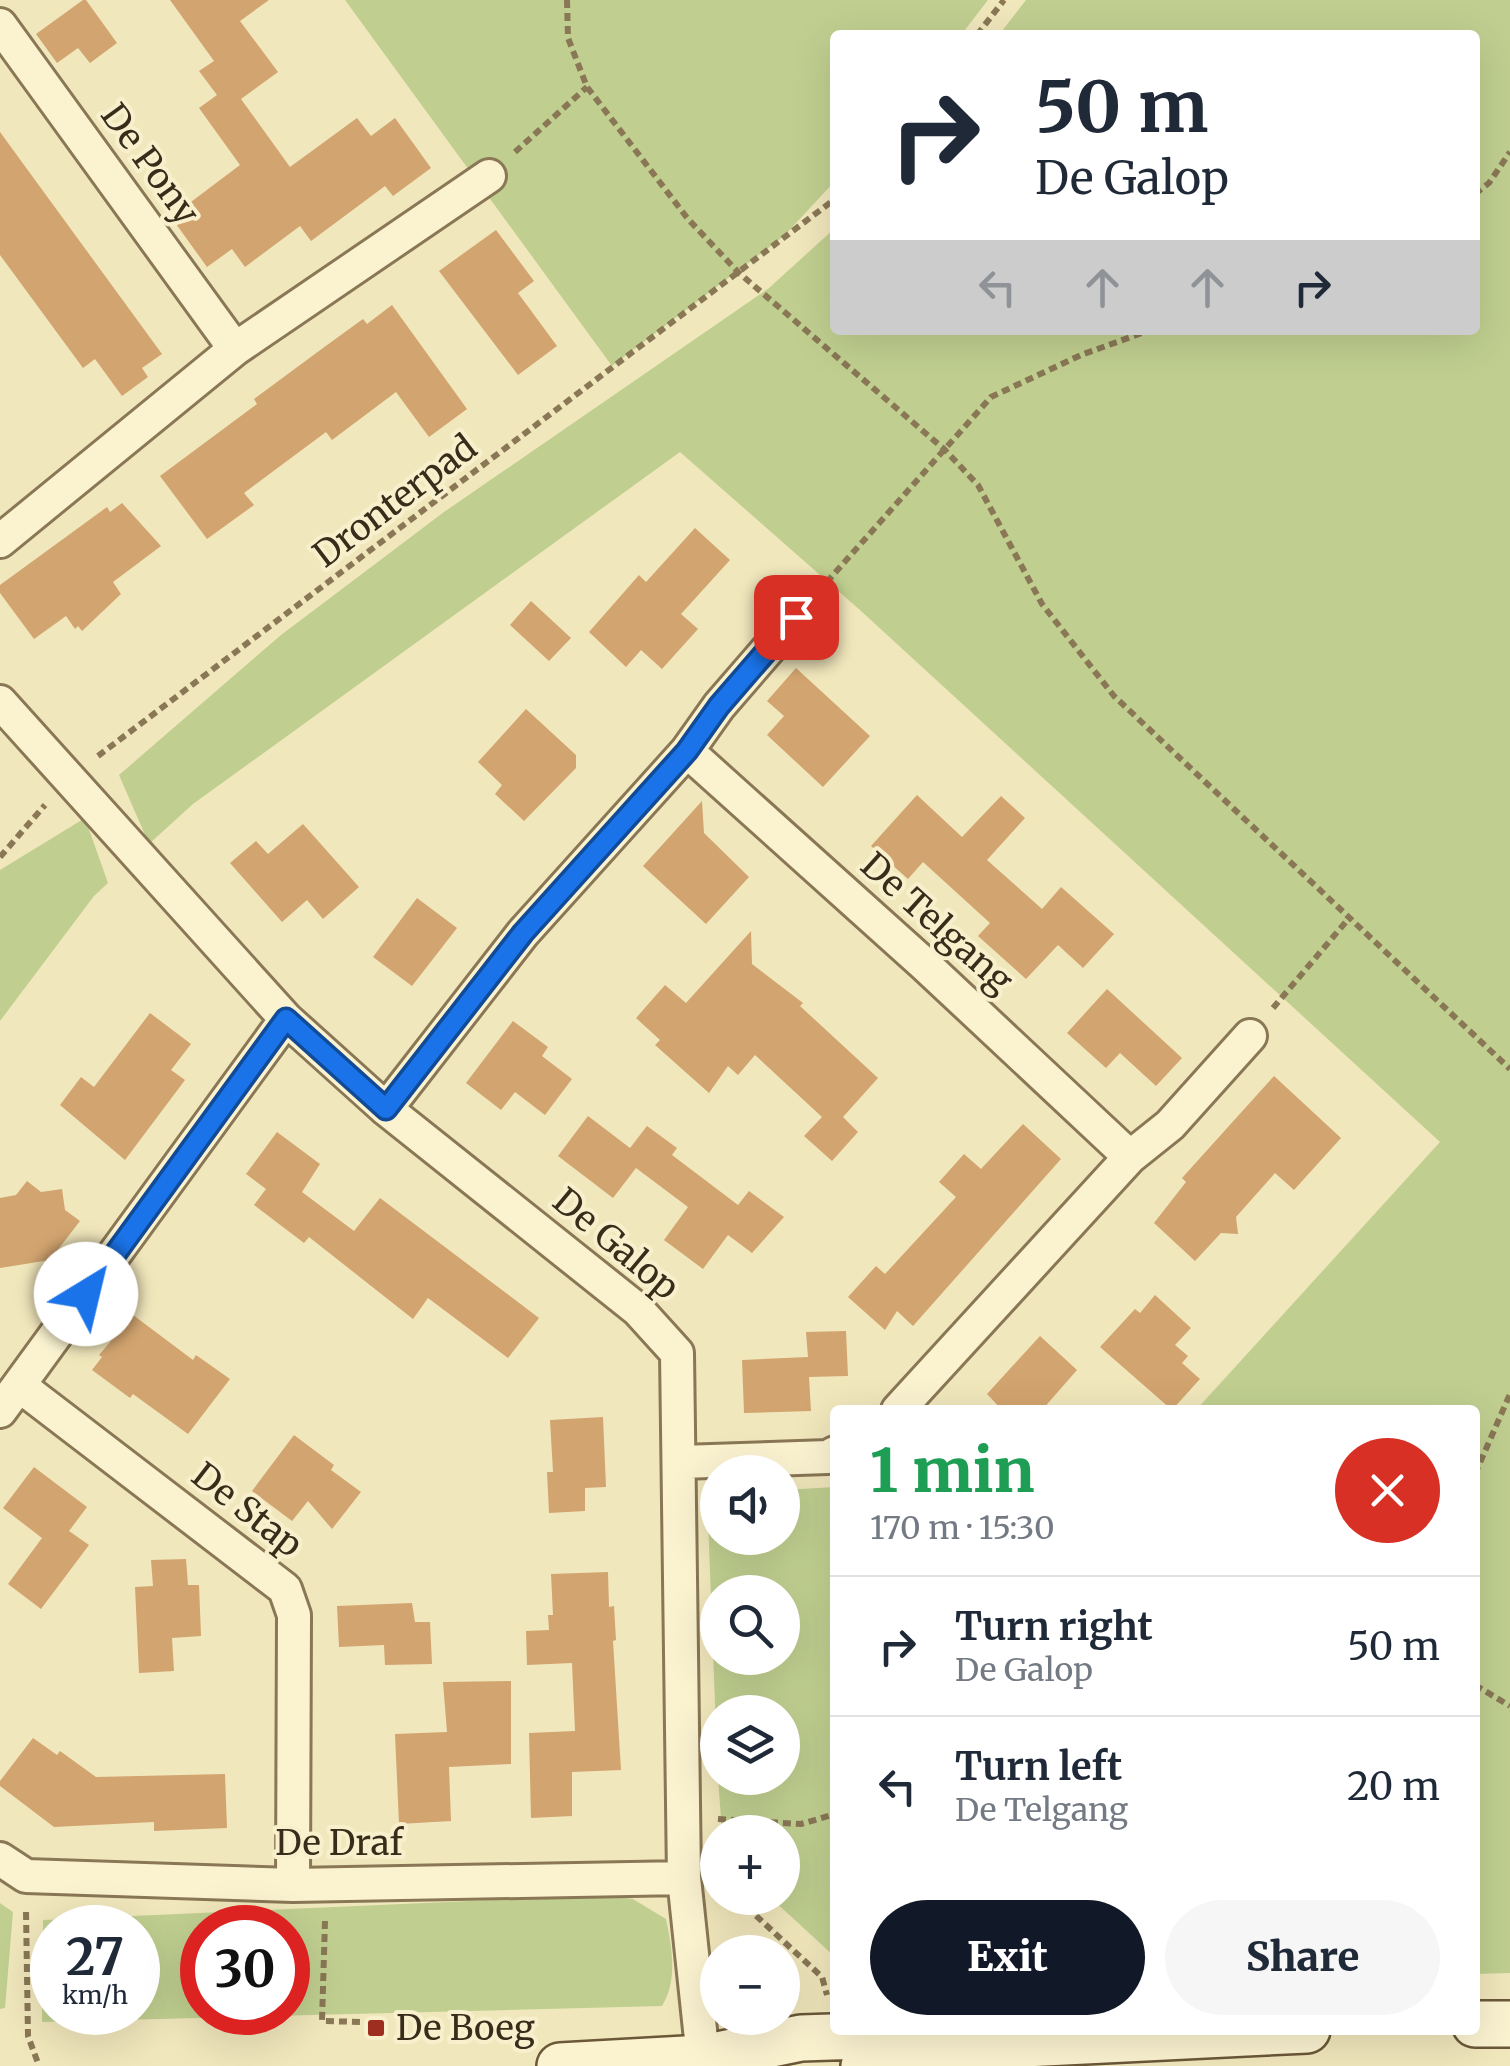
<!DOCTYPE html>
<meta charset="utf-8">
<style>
body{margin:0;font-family:Merriweather,serif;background:#f6f6f7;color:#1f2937;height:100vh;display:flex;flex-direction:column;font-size:38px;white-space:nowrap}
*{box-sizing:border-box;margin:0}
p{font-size:32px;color:#747a83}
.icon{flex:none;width:55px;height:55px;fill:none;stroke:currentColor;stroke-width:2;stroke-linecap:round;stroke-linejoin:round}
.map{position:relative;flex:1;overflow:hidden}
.sheet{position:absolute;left:830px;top:1405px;width:650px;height:630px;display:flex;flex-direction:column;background:#fff;border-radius:10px;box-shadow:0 10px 40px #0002}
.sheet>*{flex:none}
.hud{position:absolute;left:830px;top:30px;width:650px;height:305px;border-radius:10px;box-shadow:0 10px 40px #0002;background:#fff;color:#1f2937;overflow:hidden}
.controls{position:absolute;left:700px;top:1455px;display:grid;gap:20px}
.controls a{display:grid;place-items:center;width:100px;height:100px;border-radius:50%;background:#fff;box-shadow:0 10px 40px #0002;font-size:50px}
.speed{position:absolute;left:30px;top:1905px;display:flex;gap:20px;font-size:50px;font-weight:700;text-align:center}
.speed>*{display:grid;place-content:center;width:130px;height:130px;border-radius:50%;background:#fff;box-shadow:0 10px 40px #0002;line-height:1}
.speed small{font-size:25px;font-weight:400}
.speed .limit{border:15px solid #d22;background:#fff;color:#111}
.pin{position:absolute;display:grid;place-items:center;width:85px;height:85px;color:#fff;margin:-42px;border-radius:20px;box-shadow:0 5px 15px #0006}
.me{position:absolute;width:110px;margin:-55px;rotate:36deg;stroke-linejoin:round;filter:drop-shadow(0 0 8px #0008)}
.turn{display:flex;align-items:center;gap:35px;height:210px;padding:0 40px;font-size:45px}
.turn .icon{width:130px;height:130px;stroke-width:2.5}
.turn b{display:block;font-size:70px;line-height:85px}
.lanes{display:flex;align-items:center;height:95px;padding:0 40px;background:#0003;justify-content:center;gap:50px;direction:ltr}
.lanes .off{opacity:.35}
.round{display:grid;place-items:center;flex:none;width:105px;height:105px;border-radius:52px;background:#f6f6f7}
.summary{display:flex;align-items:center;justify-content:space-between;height:170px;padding:0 40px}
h1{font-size:60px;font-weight:800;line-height:75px;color:#1e9e55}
.action{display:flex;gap:20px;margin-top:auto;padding:20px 40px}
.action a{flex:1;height:115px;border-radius:60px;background:#111827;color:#fff;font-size:40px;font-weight:800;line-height:115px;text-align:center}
.action a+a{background:#f6f6f7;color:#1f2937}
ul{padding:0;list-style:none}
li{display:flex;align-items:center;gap:30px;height:140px;padding:0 40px;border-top:2px solid #e0e1e3}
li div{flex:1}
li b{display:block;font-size:38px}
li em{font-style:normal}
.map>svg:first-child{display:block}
</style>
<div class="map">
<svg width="1510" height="2066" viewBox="0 0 1510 2066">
<rect width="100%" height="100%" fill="#f1e7bc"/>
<path fill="#c0cf90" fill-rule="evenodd" d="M 345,0 L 988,0 L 961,35 L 835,35 L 835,181 L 784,236 L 612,366 Z
M 1026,0 L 1510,0 L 1510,1973 L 1475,1974 L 1475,1410 L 1196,1410 L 1440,1142 L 861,611 L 680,452 L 193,804 L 149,844 L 119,775 L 281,635 L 444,512 L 769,288 L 835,228 L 835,330 L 1475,330 L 1475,35 L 999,35 Z
M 85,818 L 108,883 L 94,896 L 0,1021 L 0,870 Z
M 835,1487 L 835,1957 L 771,1898 L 782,1898 L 782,1832 L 722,1832 L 718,1778 L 782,1778 L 782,1712 L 718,1712 L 717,1757 L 707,1492 L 717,1492 L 718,1538 L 782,1538 L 783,1490 ZM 782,1592 L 782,1658 L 718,1658 L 718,1592 Z
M 603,1895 L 633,1899 L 666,1919 C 672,1947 678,1980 662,2006 L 42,2022 L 43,1920 ZM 52,1928 L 138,1928 L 138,2012 L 52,2012 ZM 202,1928 L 288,1928 L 288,2012 L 202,2012 Z
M 0,1903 L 13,1912 L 5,2008 L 0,2009 Z"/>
<path fill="#d2a46f" d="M 83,0 L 86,0 L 117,43 L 90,63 L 78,48 L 57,63 L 36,34 Z
M 170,0 L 269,0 L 240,21 L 278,72 L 241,99 L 290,167 L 357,118 L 371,136 L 395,118 L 431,168 L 393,196 L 385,186 L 311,241 L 300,226 L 245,267 L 232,249 L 207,267 L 171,217 L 240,165 L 199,108 L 217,95 L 199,71 L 214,61 Z
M 0,132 L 162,354 L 142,368 L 148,377 L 122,396 L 95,359 L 83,368 L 0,255 Z
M 496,230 L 534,281 L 518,293 L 557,346 L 518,375 L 439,271 Z
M 392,305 L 467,409 L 429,437 L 396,392 L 332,440 L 326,432 L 244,493 L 254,505 L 207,539 L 160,476 L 257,404 L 254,399 L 323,348 L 363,319 L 367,324 Z
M 122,503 L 161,546 L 113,582 L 121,594 L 82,631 L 78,626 L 75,629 L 66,616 L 34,639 L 0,593 L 0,585 L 107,507 L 110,512 Z
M 695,528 L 730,560 L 681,614 L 698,629 L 662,669 L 641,650 L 626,667 L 589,632 L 639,575 L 646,582 Z
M 531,601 L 571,638 L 549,661 L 510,625 Z
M 796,668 L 870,736 L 823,787 L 767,735 L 784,716 L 767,701 Z
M 526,709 L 576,755 L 576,768 L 524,821 L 495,794 L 502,785 L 478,762 Z
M 917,795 L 962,837 L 1001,796 L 1025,818 L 987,860 L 1042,909 L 1061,887 L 1114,934 L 1083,968 L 1058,945 L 1026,979 L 978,936 L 990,923 L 923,862 L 908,879 L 871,846 Z
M 702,801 L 704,833 L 749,877 L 706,924 L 643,866 Z
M 303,824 L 359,887 L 323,919 L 307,900 L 282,922 L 230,863 L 256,841 L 268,854 Z
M 417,898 L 457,928 L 412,986 L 373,957 Z
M 751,931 L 752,964 L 803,1003 L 800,1006 L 878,1078 L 843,1117 L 858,1132 L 832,1161 L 804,1136 L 822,1117 L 755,1055 L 738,1075 L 728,1066 L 709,1093 L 655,1045 L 660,1040 L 636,1018 L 665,985 L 686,1003 Z
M 1107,989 L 1182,1058 L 1156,1086 L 1120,1053 L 1106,1068 L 1067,1033 Z
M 150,1013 L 191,1044 L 171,1070 L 185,1080 L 125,1160 L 60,1105 L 81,1077 L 94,1087 Z
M 513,1021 L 548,1047 L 542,1056 L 572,1079 L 545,1115 L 515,1092 L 501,1110 L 466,1083 Z
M 1274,1076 L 1341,1138 L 1294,1190 L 1275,1173 L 1236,1217 L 1238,1234 L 1221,1233 L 1195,1261 L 1154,1223 L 1186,1182 L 1182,1178 Z
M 588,1116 L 630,1148 L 647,1126 L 677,1148 L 672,1155 L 738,1205 L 749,1191 L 784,1217 L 752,1253 L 728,1235 L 703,1269 L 664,1240 L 688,1207 L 636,1168 L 613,1198 L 558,1156 Z
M 1023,1124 L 1061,1159 L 913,1326 L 897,1311 L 885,1330 L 848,1297 L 876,1266 L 885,1274 L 956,1197 L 939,1182 L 964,1154 L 981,1169 Z
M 277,1132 L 320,1164 L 302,1192 L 354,1231 L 380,1198 L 539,1318 L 508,1358 L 428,1298 L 413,1319 L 309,1237 L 304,1243 L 254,1205 L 266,1189 L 246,1174 Z
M 27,1181 L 41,1192 L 62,1189 L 65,1210 L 80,1221 L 50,1260 L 0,1268 L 0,1198 L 16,1195 Z
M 1155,1295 L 1191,1328 L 1175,1345 L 1188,1356 L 1182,1363 L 1200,1379 L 1172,1410 L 1100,1347 L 1135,1309 L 1140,1313 Z
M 133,1315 L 193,1360 L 196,1355 L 230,1379 L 188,1434 L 133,1394 L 130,1398 L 92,1370 L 102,1357 L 99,1355 Z
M 846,1331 L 848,1376 L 809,1377 L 811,1411 L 744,1413 L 742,1360 L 808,1357 L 806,1332 Z
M 1040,1336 L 1077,1370 L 1042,1410 L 1002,1410 L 987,1394 Z
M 603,1417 L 606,1487 L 585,1488 L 585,1511 L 549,1513 L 547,1472 L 553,1472 L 550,1420 Z
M 294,1435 L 334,1465 L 331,1470 L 361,1492 L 332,1529 L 308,1501 L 292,1521 L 252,1491 Z
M 34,1467 L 87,1507 L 69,1531 L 89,1545 L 41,1609 L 8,1584 L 42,1538 L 3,1508 Z
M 186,1559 L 188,1585 L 199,1585 L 201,1636 L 172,1638 L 174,1671 L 139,1673 L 135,1587 L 153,1586 L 151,1560 Z
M 608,1572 L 609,1607 L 614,1606 L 616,1640 L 613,1641 L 621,1770 L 572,1772 L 572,1816 L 531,1818 L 529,1733 L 575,1731 L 572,1663 L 527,1665 L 526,1631 L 549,1630 L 548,1615 L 553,1615 L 551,1574 Z
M 412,1603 L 415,1622 L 430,1622 L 432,1664 L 385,1665 L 384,1645 L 339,1647 L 337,1606 Z
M 511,1681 L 511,1764 L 449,1767 L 451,1821 L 399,1824 L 395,1734 L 447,1732 L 443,1682 Z
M 33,1738 L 57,1755 L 60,1751 L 96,1777 L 225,1774 L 227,1828 L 154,1831 L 154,1822 L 54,1827 L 0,1786 L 0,1781 Z"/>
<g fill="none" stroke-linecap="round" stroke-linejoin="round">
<defs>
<path id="street" d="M 0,25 L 235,349 L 0,541
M 235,349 L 489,176
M 0,702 L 286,1019 L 386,1109 L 638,1310 L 677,1353 L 684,1878 L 703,2058
M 687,751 L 719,706 L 796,617
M 386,1109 L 523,933 L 687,751 L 924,964 L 1130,1157 L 898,1410
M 1130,1157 L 1170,1125 L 1250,1036
M 20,1386 L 285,1589 L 294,1615 L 293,1885
M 0,1411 L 286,1019
M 681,1462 L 828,1457 L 835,1453
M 0,1859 L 26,1876 L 293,1885 L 684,1878"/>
<path id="secondary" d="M 1475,2024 L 1510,2024
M 560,2066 L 703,2058 L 801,2038 L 862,2036 L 912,2043
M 864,2066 L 944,2048 L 1307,2030"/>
</defs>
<use href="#street" stroke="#897755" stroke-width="38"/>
<use href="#secondary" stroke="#6b5838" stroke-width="50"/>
<path stroke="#897755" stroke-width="6" stroke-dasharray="8 5" stroke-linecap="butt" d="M 567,0 L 568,38 L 587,87 L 688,219 L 738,272 L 944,449 L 978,485 L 1042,604 L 1114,696 L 1510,1069
M 977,35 L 1004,0
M 515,152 L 587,87
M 1475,194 L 1489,183 L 1510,152
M 818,592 L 991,397 L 1081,355 L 1150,330
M 98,756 L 835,199
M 0,857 L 45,805
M 1273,1008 L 1350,917
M 1475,1474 L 1510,1394
M 1475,1685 L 1510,1706
M 718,1819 L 801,1824 L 835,1814
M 737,1898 L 822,1977 L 827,1995
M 26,1912 L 28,2036 L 39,2066
M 325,1921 L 322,2021 L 362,2022"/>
<use href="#street" stroke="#fbf3d0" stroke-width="32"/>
<use href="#secondary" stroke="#fbf3d0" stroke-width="45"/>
</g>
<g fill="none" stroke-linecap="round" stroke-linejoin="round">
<defs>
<path id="route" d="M 86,1294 L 286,1019 L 386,1109 L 523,933 L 687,751 L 719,706 L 796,617"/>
</defs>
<use href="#route" stroke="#114b97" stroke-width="25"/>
<use href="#route" stroke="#1a73e8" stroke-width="18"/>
</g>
<rect fill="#9d2e20" stroke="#f8f0cc" stroke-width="4" x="366" y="2018" width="20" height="20" rx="5"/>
<g text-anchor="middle" stroke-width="8" stroke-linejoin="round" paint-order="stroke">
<g font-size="35" fill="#382c1a" stroke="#f8f0cc">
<text transform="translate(150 164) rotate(54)" y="12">De Pony</text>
<text transform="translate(395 501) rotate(-37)" y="12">Dronterpad</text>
<text transform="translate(937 923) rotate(42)" y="12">De Telgang</text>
<text transform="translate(616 1244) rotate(40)" y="12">De Galop</text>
<text transform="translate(247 1510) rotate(38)" y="12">De Stap</text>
<text x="339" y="1855">De Draf</text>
</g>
<g font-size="35" fill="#382c1a" stroke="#f8f0cc" text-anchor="start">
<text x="396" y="2040">De Boeg</text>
</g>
</g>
</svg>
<div class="controls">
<a><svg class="icon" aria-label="sound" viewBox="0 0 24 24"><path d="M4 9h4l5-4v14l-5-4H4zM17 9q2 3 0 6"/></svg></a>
<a><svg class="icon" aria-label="search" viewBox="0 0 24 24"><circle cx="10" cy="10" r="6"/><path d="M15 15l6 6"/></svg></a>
<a><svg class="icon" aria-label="layers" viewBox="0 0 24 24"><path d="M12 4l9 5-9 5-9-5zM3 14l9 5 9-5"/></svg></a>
<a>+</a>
<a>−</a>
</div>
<div class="speed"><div>27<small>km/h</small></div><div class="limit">30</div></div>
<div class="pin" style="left:796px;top:617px;background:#d93025"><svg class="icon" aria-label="arrive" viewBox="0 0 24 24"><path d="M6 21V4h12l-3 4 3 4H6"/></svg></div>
<svg class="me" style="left:86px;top:1294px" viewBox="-20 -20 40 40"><circle r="19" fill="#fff"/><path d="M0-13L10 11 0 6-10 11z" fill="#1a73e8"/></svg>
<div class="hud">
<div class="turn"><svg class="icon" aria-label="right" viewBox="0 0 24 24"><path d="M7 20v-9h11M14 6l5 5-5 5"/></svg><div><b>50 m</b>De Galop</div></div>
<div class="lanes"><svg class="icon off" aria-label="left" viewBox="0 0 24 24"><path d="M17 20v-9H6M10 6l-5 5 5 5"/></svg><svg class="icon off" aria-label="ahead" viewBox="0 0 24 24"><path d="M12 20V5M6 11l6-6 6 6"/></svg><svg class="icon off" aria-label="ahead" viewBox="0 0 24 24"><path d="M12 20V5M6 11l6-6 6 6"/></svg><svg class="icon" aria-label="right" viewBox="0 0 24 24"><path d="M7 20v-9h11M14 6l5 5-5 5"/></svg></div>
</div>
<section class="sheet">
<div class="summary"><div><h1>1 min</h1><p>170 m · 15:30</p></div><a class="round" style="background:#d93025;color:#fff"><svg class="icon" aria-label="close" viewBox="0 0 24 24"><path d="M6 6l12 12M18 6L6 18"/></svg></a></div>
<ul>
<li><svg class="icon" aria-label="right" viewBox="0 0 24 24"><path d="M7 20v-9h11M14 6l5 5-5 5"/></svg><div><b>Turn right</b><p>De Galop</p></div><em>50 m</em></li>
<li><svg class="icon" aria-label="left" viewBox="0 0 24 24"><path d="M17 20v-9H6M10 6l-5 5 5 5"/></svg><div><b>Turn left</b><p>De Telgang</p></div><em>20 m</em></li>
</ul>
<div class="action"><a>Exit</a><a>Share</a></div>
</section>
</div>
